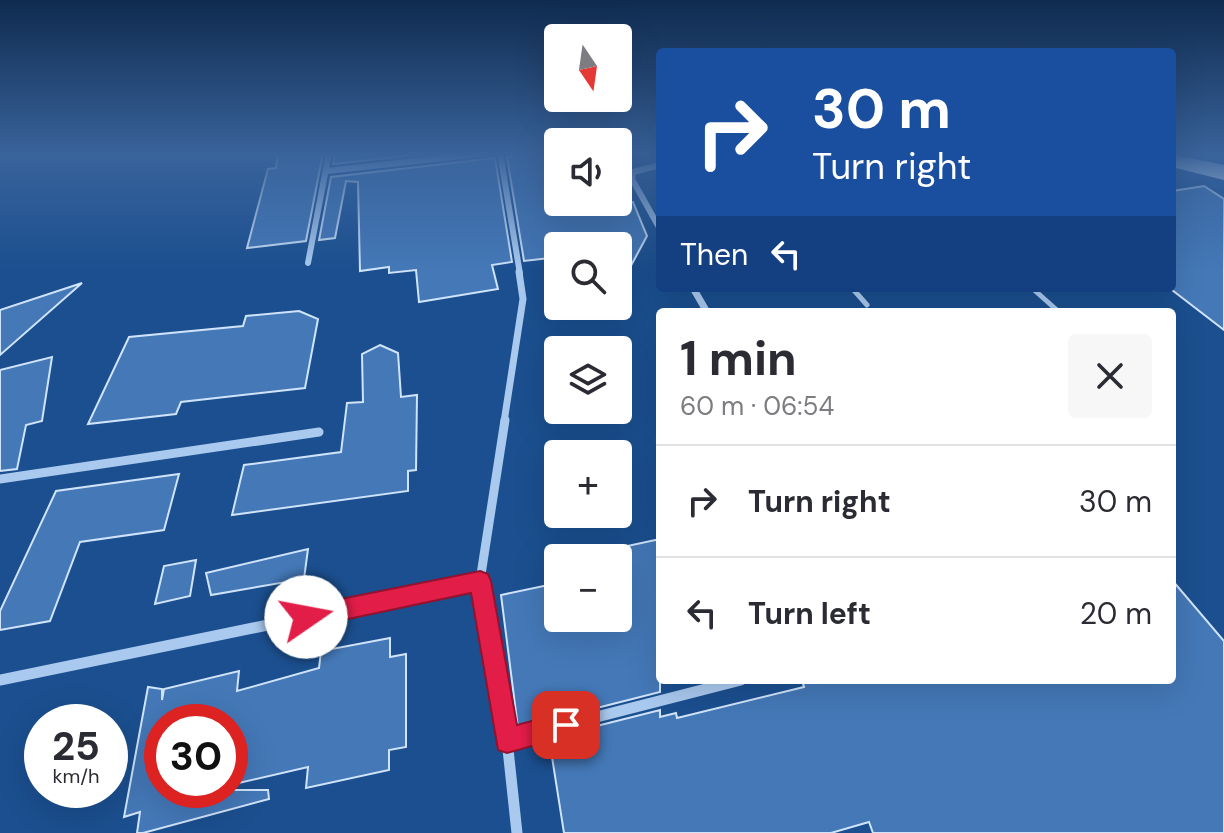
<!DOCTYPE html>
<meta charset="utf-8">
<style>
body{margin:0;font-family:"DM Sans",sans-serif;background:#f7f7f7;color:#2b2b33;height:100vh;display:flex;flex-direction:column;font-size:30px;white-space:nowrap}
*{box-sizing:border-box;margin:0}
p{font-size:26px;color:#7c7c81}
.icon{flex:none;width:44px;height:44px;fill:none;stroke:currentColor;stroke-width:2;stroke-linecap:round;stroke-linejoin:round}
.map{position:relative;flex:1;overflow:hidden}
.sheet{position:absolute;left:656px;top:308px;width:520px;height:376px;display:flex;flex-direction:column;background:#fff;border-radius:8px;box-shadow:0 8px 32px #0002}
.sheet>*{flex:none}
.top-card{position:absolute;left:656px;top:48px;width:520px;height:244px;border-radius:8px;box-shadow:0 8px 32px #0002;background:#1a4fa0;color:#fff;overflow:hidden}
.needle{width:52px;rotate:167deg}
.fabs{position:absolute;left:544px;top:24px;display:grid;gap:16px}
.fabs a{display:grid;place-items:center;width:88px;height:88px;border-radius:8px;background:#fff;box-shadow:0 8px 32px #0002;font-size:40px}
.speed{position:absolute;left:24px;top:704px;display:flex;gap:16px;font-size:40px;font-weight:700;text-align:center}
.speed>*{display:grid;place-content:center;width:104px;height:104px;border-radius:50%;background:#fff;box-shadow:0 8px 32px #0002;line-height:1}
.speed small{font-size:20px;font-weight:400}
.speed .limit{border:12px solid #d22;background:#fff;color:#111}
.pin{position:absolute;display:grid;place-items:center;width:68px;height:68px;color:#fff;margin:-34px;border-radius:16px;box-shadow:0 4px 12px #0006}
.me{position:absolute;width:88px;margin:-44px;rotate:78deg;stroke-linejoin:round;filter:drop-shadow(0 0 6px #0008)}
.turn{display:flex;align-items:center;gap:28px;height:168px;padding:0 24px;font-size:36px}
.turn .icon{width:104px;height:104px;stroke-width:2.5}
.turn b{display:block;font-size:56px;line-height:68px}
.then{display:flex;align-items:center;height:76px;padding:0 24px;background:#0003;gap:16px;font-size:30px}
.round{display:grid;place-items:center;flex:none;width:84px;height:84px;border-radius:8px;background:#f7f7f7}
.overview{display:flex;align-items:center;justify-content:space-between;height:136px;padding:0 24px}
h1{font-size:48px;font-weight:700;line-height:60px}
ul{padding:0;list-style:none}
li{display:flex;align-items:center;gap:24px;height:112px;padding:0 24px;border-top:2px solid #e1e1e2}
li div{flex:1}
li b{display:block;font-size:30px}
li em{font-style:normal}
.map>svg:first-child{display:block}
</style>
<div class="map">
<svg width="1224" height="833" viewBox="0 0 1224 833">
<rect width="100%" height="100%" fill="#1b4f8f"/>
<path fill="#4478b7" stroke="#cfe3fa" stroke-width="2" d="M 278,153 L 323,153 L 306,241 L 247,248 L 268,169 L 276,168 Z
M 335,153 L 432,153 L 333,164 Z
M 512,153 L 558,153 L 558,202 L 633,202 L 647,236 L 627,273 L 618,258 L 618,246 L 558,246 L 558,257 L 524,261 L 507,157 L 512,157 Z
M 495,158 L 512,262 L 492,265 L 498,289 L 419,302 L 416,270 L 389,273 L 389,267 L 360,271 L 358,182 L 346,181 L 335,238 L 319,240 L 331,177 Z
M 1204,186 L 1224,199 L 1224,330 L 1172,290 L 1172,191 Z
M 82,283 L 0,355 L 0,310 Z
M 299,311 L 318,319 L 305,388 L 181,402 L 176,414 L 88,424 L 129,337 L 243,326 L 246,316 Z
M 380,345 L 398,353 L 401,397 L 417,395 L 416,470 L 408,471 L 408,491 L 232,515 L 244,465 L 341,452 L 347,403 L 363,402 L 362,354 Z
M 52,357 L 42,421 L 26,425 L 17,469 L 0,471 L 0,370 Z
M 179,474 L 164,530 L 80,542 L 50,621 L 0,630 L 0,611 L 56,491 Z
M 660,539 L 660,692 L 518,728 L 501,595 L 558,583 L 558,618 L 618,618 L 618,548 Z
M 308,549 L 304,579 L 211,595 L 206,573 Z
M 196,560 L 190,596 L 155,604 L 164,566 Z
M 1172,580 L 1224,641 L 1224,833 L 873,833 L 869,822 L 831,833 L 564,833 L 549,738 L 660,710 L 660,717 L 676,713 L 677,718 L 804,687 L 802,680 L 1172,680 Z
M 390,638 L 390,657 L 406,654 L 406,747 L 389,750 L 389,770 L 306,788 L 308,767 L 230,785 L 230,722 L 162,722 L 162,790 L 268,790 L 269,799 L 143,833 L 137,833 L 140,812 L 124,817 L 148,687 L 162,689 L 162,700 L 164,689 L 239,671 L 237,691 L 319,668 L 321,651 Z"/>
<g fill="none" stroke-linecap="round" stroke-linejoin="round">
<path stroke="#a9c9ee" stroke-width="5" d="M 852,288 L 867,305
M 1032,288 L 1059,312"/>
<path stroke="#a9c9ee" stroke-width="6" d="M 500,153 L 520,274
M 660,165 L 633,172 L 632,179 L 660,229
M 327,171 L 489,153
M 308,263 L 329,153"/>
<path stroke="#a9c9ee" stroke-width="7" d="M 693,288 L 707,312
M 504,422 L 523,299 L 519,272"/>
<path stroke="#a9c9ee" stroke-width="9" d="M 0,479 L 319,432
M 360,606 L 480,581
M 484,606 L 480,581 L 505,420"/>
<path stroke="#a9c9ee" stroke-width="11" d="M 484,604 L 507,740 L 517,833
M 0,680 L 370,604
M 507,740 L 741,680"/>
<path fill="#f0f6ff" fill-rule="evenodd" d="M 1172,159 L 1224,172 L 1224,180 L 1172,167 Z"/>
<path fill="#f8faff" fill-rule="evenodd" d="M 1172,154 L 1224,165 L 1224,173 L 1172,162 Z"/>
</g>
<linearGradient id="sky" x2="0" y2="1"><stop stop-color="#0f2b4f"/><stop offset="0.57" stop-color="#39639b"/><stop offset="1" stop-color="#39639b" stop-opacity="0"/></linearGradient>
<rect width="1224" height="270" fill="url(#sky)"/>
<path fill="#e11d48" stroke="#92132f" stroke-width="2" d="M 480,571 L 488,574 L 491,581 L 517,725 L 566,712 L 575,716 L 578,725 L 575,734 L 507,753 L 498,750 L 471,593 L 306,628 L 297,624 L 294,617 L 297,609 L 306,606 Z"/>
</svg>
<div class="fabs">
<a><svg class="needle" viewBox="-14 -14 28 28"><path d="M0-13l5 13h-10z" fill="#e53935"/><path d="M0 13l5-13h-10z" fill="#7c7c81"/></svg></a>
<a><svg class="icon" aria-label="sound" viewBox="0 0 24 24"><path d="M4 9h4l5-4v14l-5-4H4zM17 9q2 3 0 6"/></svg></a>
<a><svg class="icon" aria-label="search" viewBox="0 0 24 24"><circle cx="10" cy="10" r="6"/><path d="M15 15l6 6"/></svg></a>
<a><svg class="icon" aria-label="layers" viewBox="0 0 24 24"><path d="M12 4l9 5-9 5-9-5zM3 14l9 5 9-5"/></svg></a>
<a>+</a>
<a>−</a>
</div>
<div class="speed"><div>25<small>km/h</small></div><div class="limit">30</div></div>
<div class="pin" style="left:566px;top:725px;background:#d93025"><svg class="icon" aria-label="arrive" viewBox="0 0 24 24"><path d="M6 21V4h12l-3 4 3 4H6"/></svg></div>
<svg class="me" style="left:306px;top:617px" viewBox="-20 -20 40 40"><circle r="19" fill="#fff"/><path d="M0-13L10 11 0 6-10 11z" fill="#e11d48"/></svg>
<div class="top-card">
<div class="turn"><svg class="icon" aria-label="right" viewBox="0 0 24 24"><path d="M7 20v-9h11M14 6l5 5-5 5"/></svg><div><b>30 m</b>Turn right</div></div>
<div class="then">Then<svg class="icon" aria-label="left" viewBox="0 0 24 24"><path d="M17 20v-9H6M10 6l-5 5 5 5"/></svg></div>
</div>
<section class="sheet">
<div class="overview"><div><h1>1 min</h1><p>60 m · 06:54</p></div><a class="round"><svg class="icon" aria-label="close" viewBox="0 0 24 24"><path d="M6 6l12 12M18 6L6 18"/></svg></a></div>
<ul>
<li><svg class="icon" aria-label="right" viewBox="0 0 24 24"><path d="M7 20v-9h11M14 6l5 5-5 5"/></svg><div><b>Turn right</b></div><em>30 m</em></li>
<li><svg class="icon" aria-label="left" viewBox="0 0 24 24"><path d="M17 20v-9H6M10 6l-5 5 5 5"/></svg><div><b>Turn left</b></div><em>20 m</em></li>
</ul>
</section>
</div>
